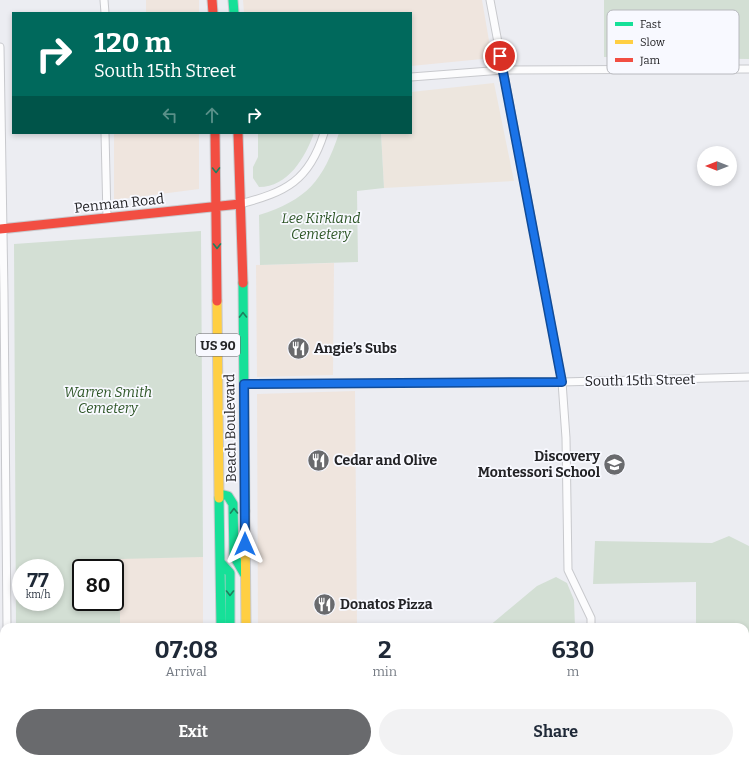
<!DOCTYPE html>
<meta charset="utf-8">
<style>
body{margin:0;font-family:Bitter,serif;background:#f2f2f3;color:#1f2937;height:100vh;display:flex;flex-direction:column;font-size:15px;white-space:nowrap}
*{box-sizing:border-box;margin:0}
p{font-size:13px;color:#747a83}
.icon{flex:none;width:22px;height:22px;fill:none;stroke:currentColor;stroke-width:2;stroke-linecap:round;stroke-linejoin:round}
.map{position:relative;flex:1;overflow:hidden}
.panel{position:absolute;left:0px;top:623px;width:749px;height:140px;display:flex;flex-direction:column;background:#fff;border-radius:12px 12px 0 0;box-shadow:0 2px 6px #0003}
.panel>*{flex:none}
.guide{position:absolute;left:12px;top:12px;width:400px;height:122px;border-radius:0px;box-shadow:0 2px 6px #0003;background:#00695c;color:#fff;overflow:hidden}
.needle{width:26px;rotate:270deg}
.buttons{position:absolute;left:697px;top:146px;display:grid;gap:8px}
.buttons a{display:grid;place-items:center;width:40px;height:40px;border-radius:50%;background:#fff;box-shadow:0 2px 6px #0003;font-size:20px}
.speed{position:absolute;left:12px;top:559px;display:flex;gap:8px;font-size:20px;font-weight:700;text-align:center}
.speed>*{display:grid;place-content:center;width:52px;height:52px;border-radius:50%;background:#fff;box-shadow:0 2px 6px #0003;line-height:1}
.speed small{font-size:10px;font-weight:400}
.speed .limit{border:2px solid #111;border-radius:6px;background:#fff;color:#111}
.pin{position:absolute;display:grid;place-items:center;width:34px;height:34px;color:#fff;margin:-17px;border:2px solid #fff;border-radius:50%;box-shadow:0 1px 4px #0007}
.me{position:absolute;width:44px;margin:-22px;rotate:0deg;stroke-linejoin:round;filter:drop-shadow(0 0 3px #0008)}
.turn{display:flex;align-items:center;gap:14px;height:84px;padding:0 16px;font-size:18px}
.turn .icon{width:52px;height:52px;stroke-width:2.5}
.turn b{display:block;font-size:28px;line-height:34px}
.lanes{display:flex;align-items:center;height:38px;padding:0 16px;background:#0003;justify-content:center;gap:20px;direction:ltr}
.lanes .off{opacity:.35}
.eta{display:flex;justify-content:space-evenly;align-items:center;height:68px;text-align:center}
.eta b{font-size:24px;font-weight:700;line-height:28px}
.action{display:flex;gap:8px;margin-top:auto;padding:8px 16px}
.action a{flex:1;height:46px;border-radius:24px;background:#696a6d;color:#fff;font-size:16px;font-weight:700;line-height:46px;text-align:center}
.action a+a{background:#f2f2f3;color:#1f2937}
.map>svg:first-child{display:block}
</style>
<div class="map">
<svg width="749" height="763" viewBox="0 0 749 763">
<rect width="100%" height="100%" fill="#ecedf2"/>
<path fill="#efe5de" d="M 146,0 L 199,0 L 199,13 L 146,13 Z
M 243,0 L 482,0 L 492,58 L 411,66 L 411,13 L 244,13 Z
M 114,133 L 199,133 L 199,189 L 114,200 Z
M 334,263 L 333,375 L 257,377 L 256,265 Z
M 355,391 L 357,627 L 258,627 L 257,394 Z
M 203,557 L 203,627 L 120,627 L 120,558 Z
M 261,759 L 347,759 L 347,763 L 261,763 Z"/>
<path fill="#ede6de" d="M 494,83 L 514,181 L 384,188 L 381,133 L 411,133 L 411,92 Z"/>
<path fill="#d3dfd4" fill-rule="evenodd" d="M 604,0 L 749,0 L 749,59 L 604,57 Z
M 258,133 L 314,133 C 305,158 288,187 259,187 L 253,178 L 253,167 L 258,157 Z
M 339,133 L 381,133 L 384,188 L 357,191 L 358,262 L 260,265 L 259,215 C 307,200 323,181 339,133 Z
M 201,231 L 203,557 L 120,559 L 120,627 L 16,627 L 14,244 ZM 21,568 L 55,568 L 55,602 L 21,602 ZM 81,568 L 115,568 L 115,602 L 81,602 Z
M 729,536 L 749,546 L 749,763 L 697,763 L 697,759 L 745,759 L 745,627 L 696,627 L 696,582 L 593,584 L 595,541 L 712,543 Z
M 556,577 L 567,583 L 574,600 L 575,627 L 488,627 L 537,586 Z
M 347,759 L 578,759 L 578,763 L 347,763 Z"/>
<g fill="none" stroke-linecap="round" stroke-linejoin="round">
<defs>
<path id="street" d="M 104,0 L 105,13
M 490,0 L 562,382 L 566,438 L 568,570 L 591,618 L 591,627
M 0,47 L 4,294 L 7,627
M 411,77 L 503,70 L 749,69
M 105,133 L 107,218
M 240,204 C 286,192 309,181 324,133
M 244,384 L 562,382 L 749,377
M 9,759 L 9,763
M 593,759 L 593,763"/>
<path id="fast" d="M 233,0 L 234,13
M 243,283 L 245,511
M 220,494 L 228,496 L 233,504 L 234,556 L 245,575
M 219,498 L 221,627
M 221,563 L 230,573 L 230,625
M 222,759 L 222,763
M 247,759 L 247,763"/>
<path id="slow" d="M 217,301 L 219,498
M 245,511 L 246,627"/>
<path id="jam" d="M 212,0 L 213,13
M 215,133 L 217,301
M 238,133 L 243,283
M 0,229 L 240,204"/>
</defs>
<use href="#street" stroke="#c8c9cd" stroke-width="9"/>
<use href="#fast" stroke="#c8c9cd" stroke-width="11"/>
<use href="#slow" stroke="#c8c9cd" stroke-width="11"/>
<use href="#jam" stroke="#c8c9cd" stroke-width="11"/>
<use href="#street" stroke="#fcfcfd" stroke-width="7"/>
<use href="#fast" stroke="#16e098" stroke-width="9"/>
<use href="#slow" stroke="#ffcf43" stroke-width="9"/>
<use href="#jam" stroke="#f24e42" stroke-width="9"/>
</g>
<defs><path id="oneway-chevron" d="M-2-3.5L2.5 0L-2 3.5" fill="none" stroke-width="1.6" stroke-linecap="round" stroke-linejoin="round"/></defs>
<g stroke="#1c825f">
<use href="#oneway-chevron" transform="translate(216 170) rotate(89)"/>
<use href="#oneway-chevron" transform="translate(217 246) rotate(90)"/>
<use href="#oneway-chevron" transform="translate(243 315) rotate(-91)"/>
<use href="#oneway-chevron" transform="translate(234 511) rotate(-91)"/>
<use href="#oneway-chevron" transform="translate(230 593) rotate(90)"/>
</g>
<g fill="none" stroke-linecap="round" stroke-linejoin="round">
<defs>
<path id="route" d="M 245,544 L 244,384 L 562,382 L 500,56"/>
</defs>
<use href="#route" stroke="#114b97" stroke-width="10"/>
<use href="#route" stroke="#1a73e8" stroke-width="7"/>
</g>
<defs>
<symbol id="restaurant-disc" viewBox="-11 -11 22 22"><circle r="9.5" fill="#696a6d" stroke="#f8f9ff"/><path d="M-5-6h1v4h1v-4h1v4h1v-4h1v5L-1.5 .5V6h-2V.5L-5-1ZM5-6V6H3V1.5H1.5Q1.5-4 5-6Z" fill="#fff"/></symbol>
<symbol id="school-disc" viewBox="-11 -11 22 22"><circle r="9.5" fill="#696a6d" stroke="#f8f9ff"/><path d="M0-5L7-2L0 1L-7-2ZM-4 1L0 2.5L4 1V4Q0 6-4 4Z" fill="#fff"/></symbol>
</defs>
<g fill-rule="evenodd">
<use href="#restaurant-disc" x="286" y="336" width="25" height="25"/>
<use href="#restaurant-disc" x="306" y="448" width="25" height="25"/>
<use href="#school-disc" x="602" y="452" width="25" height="25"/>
<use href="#restaurant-disc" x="312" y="592" width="25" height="25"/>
</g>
<g text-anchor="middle" stroke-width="3.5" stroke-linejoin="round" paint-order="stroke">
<rect fill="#f8f9ff" stroke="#636367" stroke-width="1" x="196" y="334" width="44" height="22" rx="3"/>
<g font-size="13" font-weight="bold" fill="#232326">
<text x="218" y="350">US 90</text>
</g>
<g font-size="14" fill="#232326" stroke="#f8f9ff">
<text transform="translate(119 203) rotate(-6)" y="5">Penman Road</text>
<text transform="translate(640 380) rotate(-1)" y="5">South 15th Street</text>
<text transform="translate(230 428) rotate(-91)" y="5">Beach Boulevard</text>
</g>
<g font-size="14" font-style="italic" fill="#2e5627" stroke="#f8f9ff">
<text x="321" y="223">Lee Kirkland<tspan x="321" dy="16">Cemetery</tspan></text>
<text x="108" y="397">Warren Smith<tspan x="108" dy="16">Cemetery</tspan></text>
</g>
<g font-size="14" font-weight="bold" fill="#232326" stroke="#f8f9ff" text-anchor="start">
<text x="314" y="353">Angie’s Subs</text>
<text x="600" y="461" text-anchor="end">Discovery<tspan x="600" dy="16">Montessori School</tspan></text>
<text x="334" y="465">Cedar and Olive</text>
<text x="340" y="609">Donatos Pizza</text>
</g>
</g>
<rect x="607" y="10" width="132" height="64" rx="6" fill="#f8f9ff" stroke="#b8b9be" stroke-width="1"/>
<rect x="615" y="22" width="18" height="4" fill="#16e098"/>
<rect x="615" y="40" width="18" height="4" fill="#ffcf43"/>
<rect x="615" y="58" width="18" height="4" fill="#f24e42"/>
<g font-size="11" fill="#232326">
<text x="640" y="28">Fast</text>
<text x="640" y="46">Slow</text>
<text x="640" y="64">Jam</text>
</g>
</svg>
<div class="buttons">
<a><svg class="needle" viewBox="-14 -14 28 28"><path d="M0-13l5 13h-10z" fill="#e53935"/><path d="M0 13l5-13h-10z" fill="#747a83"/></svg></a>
</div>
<div class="speed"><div>77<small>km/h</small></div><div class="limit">80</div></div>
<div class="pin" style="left:500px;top:56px;background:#d93025"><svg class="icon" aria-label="arrive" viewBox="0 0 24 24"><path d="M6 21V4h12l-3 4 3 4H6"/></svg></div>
<svg class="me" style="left:245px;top:544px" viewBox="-20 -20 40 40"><path d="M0-17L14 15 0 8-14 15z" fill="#1a73e8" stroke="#fff" stroke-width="4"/></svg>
<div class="guide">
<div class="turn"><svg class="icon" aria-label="right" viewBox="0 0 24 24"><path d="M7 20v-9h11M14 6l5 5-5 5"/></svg><div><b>120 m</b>South 15th Street</div></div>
<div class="lanes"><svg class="icon off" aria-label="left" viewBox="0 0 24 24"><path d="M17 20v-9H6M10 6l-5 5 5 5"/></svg><svg class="icon off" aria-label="ahead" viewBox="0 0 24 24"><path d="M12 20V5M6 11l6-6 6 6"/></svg><svg class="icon" aria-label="right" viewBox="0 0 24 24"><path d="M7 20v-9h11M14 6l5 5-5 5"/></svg></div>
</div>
<section class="panel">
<div class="eta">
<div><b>07:08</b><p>Arrival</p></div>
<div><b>2</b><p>min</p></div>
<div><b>630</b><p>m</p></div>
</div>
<div class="action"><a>Exit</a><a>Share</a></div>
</section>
</div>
